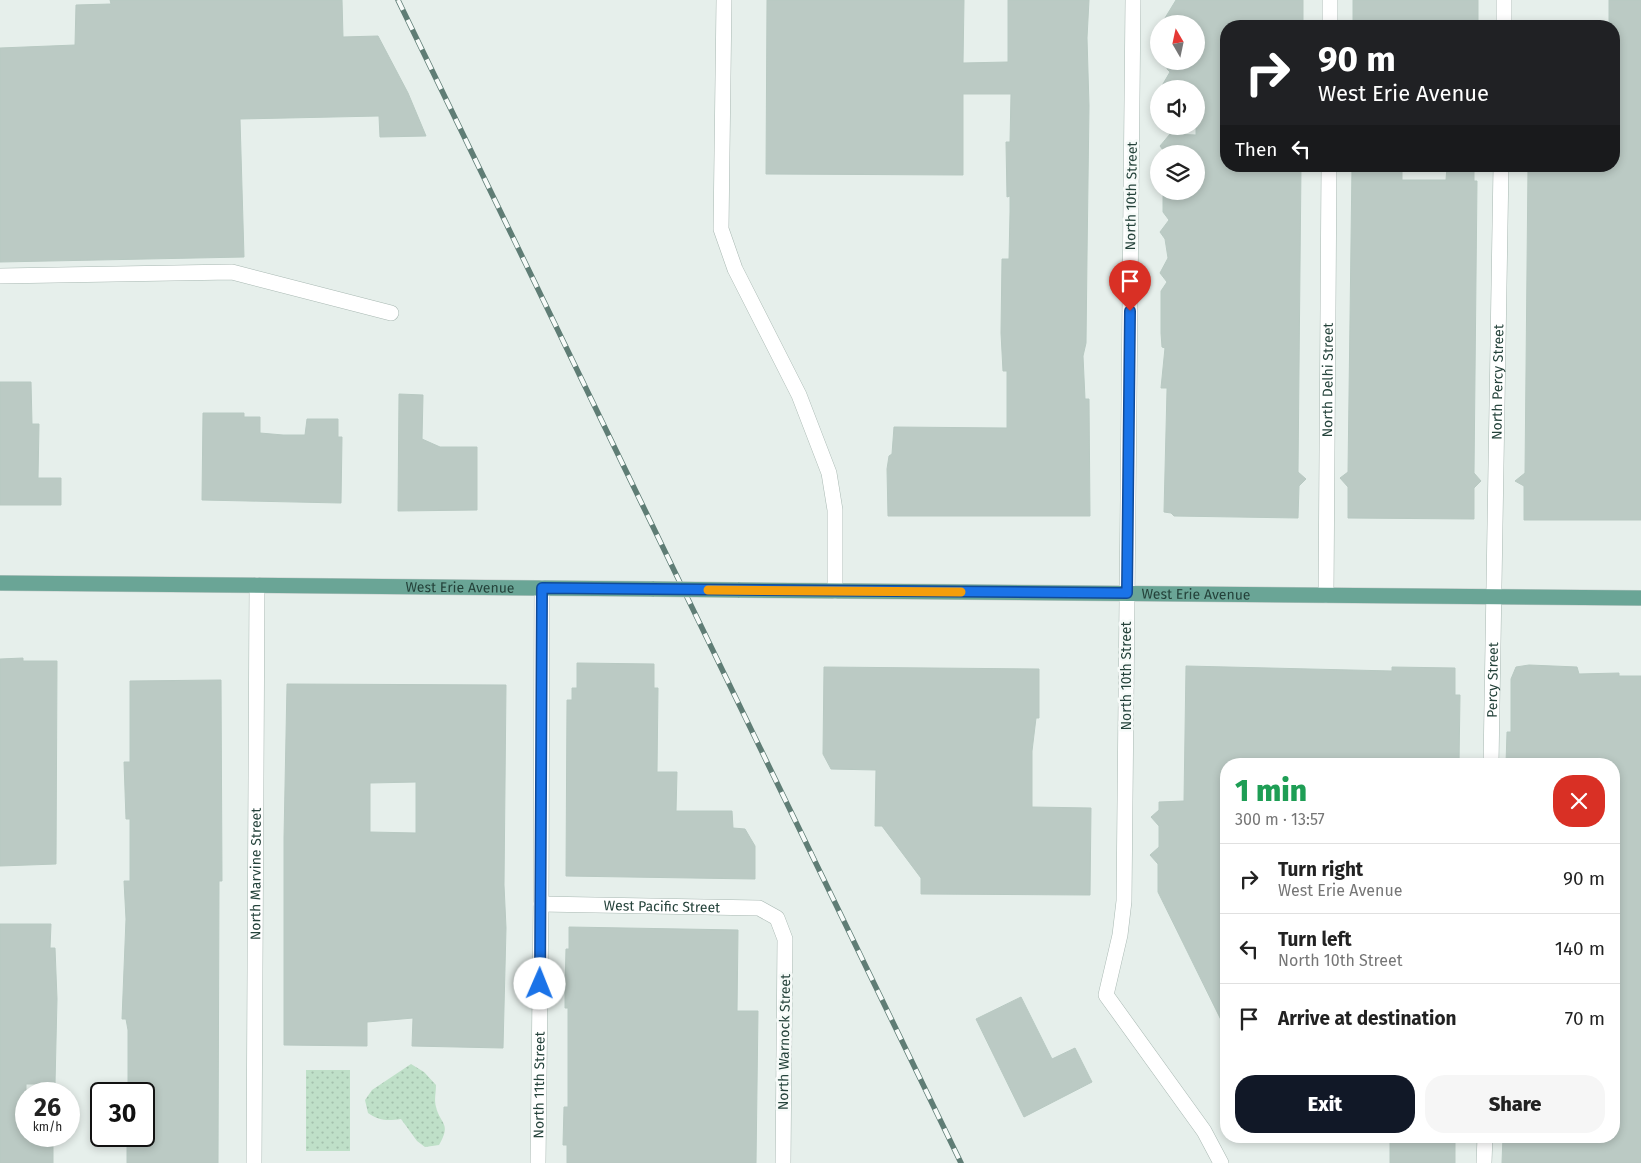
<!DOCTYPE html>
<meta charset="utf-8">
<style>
body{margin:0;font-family:"Fira Sans",sans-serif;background:#f6f6f6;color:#222;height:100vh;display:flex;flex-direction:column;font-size:19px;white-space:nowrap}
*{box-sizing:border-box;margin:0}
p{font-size:16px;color:#767676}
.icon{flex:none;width:28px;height:28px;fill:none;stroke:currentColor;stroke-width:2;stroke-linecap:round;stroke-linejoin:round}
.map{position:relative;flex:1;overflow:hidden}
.sheet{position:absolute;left:1220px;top:758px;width:400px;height:385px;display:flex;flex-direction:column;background:#fff;border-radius:20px;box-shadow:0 2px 8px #0003}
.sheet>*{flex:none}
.banner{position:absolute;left:1220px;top:20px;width:400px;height:152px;border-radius:20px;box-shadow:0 2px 8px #0003;background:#202124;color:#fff;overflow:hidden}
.needle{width:32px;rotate:351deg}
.buttons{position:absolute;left:1150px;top:15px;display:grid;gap:10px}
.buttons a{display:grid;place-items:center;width:55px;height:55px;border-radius:50%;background:#fff;box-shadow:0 2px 8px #0003;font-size:25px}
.speed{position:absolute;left:15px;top:1082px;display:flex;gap:10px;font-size:25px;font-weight:700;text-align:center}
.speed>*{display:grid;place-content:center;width:65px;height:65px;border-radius:50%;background:#fff;box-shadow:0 2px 8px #0003;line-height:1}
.speed small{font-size:12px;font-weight:400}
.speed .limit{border:2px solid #111;border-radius:8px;background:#fff;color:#111}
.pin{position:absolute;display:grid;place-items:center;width:42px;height:42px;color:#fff;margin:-51px -21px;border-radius:50% 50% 50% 0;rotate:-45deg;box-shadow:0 0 5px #0007}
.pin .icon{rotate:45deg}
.me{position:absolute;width:55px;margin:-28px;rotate:1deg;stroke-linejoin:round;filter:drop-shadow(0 0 4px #0008)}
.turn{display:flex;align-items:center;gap:18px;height:105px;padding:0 15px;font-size:22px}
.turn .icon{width:65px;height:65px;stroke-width:2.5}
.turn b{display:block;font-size:35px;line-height:42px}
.then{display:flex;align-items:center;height:48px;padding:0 15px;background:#0003;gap:10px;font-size:19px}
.round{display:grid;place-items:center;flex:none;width:52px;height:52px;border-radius:20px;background:#f6f6f6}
.headline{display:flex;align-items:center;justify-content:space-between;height:85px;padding:0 15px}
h1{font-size:30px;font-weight:800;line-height:38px;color:#1e9e55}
.action{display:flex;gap:10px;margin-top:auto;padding:10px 15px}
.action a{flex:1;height:58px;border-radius:20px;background:#111827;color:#fff;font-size:20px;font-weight:800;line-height:58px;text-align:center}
.action a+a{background:#f6f6f6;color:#222}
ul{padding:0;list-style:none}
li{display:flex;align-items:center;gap:15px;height:70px;padding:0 15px;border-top:1px solid #e0e0e0}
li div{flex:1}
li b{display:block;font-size:19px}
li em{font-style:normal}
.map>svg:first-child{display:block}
</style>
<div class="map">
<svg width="1641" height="1163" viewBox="0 0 1641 1163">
<defs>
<pattern id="park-dots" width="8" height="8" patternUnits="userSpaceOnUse" patternTransform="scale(1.25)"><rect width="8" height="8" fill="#bfe0c8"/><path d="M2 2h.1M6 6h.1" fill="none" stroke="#a4c1ad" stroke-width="1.8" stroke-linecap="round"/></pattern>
</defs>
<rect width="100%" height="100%" fill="#e6efeb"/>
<path fill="url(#park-dots)" d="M 411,1064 L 424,1072 L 436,1085 C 436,1092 434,1100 436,1107 C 440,1124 452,1123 439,1145 L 425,1147 L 417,1141 L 401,1119 C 388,1121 379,1121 368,1113 L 365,1100 L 372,1090 Z
M 306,1070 L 350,1070 L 350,1151 L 306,1151 Z"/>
<path fill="#bbcac4" stroke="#b8c9c2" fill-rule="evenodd" d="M 110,0 L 342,0 L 343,37 L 378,36 L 408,93 L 426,136 L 380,137 L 379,116 L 240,119 L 244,257 L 0,262 L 0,48 L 75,45 L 76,5 L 111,4 Z
M 767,0 L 964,0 L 963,63 L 1008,62 L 1008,0 L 1089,0 L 1087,38 L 1089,106 L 1087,257 L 1086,343 L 1083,356 L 1085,399 L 1089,399 L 1090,516 L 888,516 L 887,469 L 889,456 L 892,454 L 894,427 L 1007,428 L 1007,371 L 1003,371 L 1001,333 L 1002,259 L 1009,259 L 1010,212 L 1010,196 L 1007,197 L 1006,142 L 1010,142 L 1011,94 L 963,94 L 963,175 L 766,174 Z
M 1176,0 L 1303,0 L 1303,26 L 1226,26 L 1226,30 L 1223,30 L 1222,79 L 1222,95 L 1226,95 L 1226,166 L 1301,166 L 1298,472 L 1306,479 L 1299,486 L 1298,518 L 1174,516 L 1171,513 L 1164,512 L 1167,390 L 1167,388 L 1161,388 L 1165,348 L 1162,347 L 1161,333 L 1161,291 L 1167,282 L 1160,273 L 1168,258 L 1165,239 L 1160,232 L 1169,220 L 1163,212 L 1163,191 L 1196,191 L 1196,154 L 1166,154 L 1160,146 L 1170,134 L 1196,135 L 1196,89 L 1160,89 L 1170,72 L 1167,69 L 1167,61 L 1196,61 L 1196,24 L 1165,24 L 1165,18 Z
M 1353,0 L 1478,0 L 1478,26 L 1353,26 Z
M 1609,0 L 1641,0 L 1641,520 L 1524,520 L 1524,486 L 1515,481 L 1525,473 L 1528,166 L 1614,166 L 1614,26 L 1609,26 Z
M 1352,166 L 1402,166 L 1402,180 L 1446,180 L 1447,167 L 1474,168 L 1474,181 L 1477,181 L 1474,473 L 1481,481 L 1474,488 L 1474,519 L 1348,518 L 1348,487 L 1340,478 L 1348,472 Z
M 0,382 L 31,382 L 32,424 L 39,424 L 38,478 L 61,478 L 61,505 L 0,505 Z
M 399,394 L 423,395 L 422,439 L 440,447 L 477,447 L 477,510 L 398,511 Z
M 203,413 L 244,413 L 244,417 L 260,417 L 260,433 L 283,435 L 305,435 L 307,419 L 338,419 L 338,437 L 342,437 L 341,503 L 202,500 Z
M 23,658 L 23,661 L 57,661 L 56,864 L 0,866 L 0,659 Z
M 577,663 L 654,664 L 654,688 L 658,688 L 657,772 L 677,772 L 676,811 L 732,811 L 733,828 L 745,829 L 755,846 L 755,879 L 566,876 L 567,700 L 572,700 L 572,688 L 577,688 Z
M 1529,665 L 1577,667 L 1579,674 L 1619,673 L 1619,676 L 1641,676 L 1641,1163 L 1502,1163 L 1503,1136 L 1614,1136 L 1614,764 L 1506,764 L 1507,732 L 1511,732 L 1511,679 L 1516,667 Z
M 1186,666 L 1392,671 L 1392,667 L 1455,668 L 1455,695 L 1460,695 L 1459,764 L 1283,761 L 1283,764 L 1226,764 L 1226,1030 L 1158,892 L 1158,864 L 1150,855 L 1159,847 L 1159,826 L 1151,817 L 1159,810 L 1159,802 L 1184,801 Z
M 824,667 L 1039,669 L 1039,718 L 1036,718 L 1032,751 L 1032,807 L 1091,808 L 1090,895 L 921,894 L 921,878 L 882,826 L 875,826 L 876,770 L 831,769 L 823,754 Z
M 221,680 L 222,881 L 219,881 L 218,1163 L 127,1163 L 127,1136 L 144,1136 L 144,1094 L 128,1094 L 128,1030 L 126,1019 L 122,1019 L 126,919 L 124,881 L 130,881 L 130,819 L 126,819 L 124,762 L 130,762 L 130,681 Z
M 287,684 L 506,685 L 504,885 L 506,928 L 503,1048 L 412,1046 L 413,1018 L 367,1022 L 367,1046 L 284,1045 L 284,838 ZM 416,782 L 416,833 L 370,832 L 370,783 Z
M 0,924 L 51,924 L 50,948 L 55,948 L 57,999 L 55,1084 L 26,1084 L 26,1136 L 53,1136 L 53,1163 L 0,1163 Z
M 569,927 L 738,930 L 737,1011 L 758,1011 L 756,1163 L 567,1163 L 567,1145 L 563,1145 L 564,1107 L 568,1107 L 568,1008 L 565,1008 L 565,988 L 566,949 L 569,949 Z
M 1021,997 L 1052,1059 L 1075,1048 L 1092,1082 L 1024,1117 L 976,1019 Z
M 1390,1136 L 1455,1136 L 1455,1163 L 1390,1163 Z"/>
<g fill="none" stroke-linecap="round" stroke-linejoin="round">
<defs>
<g id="minor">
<path d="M 724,0 L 721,229 L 735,269 L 799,395 L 829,473 L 835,510 L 835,591"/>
<path d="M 1133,0 L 1124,901 L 1120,935 L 1106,995 L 1204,1131 L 1221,1163"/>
<path d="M 1330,26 L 1330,0"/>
<path d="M 1504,26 L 1504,0"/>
<path d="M 0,276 L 232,272 L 391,313"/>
<path id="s1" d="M 1326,595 L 1329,166"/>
<path id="s2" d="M 1491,764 L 1501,166"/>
<path id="s3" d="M 541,904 L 759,908 L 777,918 L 785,939 L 783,1163"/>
<path id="s4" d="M 254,1163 L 257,585"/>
<path id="s5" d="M 538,1163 L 541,904 L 542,588"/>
<path d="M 1484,1163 L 1485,1136"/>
</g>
<g id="major">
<path id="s6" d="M 0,583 L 654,589"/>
<path id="s7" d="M 738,590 L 1641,598"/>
</g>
</defs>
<use href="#minor" stroke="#a8b8b2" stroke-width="16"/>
<use href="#major" stroke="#c2cac8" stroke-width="16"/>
<use href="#minor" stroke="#fff" stroke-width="15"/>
<use href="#major" stroke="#6aa596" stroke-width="15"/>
<defs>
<path id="rail" d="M 398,0 L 961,1163"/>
</defs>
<use href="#rail" stroke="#5f7d75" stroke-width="5.5"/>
<use href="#rail" stroke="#f7fbf9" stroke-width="4" stroke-dasharray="11" stroke-linecap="butt"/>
<defs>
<path id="major-bridge" d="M 654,589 L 738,590"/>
</defs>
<use href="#major-bridge" stroke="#c2cac8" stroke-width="16" stroke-linecap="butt"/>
<use href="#major-bridge" stroke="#6aa596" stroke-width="15"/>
</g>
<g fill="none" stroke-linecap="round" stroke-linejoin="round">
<defs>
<path id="route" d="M 540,984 L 542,588 L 1127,593 L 1130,311"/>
</defs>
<use href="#route" stroke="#114b97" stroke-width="12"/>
<use href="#route" stroke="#1a73e8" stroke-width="9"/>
<path stroke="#f59e0b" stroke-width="9" d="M 708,590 L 961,592"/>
</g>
<g text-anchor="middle" stroke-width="5" stroke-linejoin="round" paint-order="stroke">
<g font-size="14" fill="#24423a" stroke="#f7fbf9">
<text transform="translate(1131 196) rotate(-89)" y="5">North 10th Street</text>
<text dy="5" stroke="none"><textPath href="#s1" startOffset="215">North Delhi Street</textPath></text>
<text dy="5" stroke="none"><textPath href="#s2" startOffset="382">North Percy Street</textPath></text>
<text dy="5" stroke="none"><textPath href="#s6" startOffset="460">West Erie Avenue</textPath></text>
<text dy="5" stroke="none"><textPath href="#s7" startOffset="458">West Erie Avenue</textPath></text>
<text transform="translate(1126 676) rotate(-90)" y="5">North 10th Street</text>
<text dy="5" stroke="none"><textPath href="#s2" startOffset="84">Percy Street</textPath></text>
<text dy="5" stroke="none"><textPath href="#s4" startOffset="289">North Marvine Street</textPath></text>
<text dy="5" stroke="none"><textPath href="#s3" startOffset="121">West Pacific Street</textPath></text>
<text transform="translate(784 1042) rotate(-89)" y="5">North Warnock Street</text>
<text dy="5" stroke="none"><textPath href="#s5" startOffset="78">North 11th Street</textPath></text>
</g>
</g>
</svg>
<div class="buttons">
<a><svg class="needle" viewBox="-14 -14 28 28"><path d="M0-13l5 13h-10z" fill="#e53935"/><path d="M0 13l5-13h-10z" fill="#767676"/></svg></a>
<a><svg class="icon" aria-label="sound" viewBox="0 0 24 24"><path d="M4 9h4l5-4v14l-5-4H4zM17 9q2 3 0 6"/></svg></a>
<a><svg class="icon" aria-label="layers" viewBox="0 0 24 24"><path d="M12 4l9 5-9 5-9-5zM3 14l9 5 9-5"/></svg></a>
</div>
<div class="speed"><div>26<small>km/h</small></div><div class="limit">30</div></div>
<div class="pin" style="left:1130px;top:311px;background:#d93025"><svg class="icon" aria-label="arrive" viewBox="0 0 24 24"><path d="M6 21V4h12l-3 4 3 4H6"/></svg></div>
<svg class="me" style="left:540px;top:984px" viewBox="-20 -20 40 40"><circle r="19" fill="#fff"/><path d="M0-13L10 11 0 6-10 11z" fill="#1a73e8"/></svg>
<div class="banner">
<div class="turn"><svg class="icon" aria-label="right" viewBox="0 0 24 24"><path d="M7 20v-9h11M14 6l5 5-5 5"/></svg><div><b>90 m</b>West Erie Avenue</div></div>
<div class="then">Then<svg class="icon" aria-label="left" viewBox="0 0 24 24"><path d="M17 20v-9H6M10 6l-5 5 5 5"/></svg></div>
</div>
<section class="sheet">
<div class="headline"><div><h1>1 min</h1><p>300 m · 13:57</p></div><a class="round" style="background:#d93025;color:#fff"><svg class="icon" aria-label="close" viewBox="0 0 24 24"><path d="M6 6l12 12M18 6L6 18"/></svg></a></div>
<ul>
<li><svg class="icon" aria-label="right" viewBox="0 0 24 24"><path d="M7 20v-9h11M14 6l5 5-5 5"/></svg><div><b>Turn right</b><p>West Erie Avenue</p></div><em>90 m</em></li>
<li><svg class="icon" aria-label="left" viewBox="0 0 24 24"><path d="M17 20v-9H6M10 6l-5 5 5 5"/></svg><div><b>Turn left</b><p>North 10th Street</p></div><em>140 m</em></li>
<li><svg class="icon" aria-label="arrive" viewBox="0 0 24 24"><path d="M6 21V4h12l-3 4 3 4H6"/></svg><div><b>Arrive at destination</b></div><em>70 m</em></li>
</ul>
<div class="action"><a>Exit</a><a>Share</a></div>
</section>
</div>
